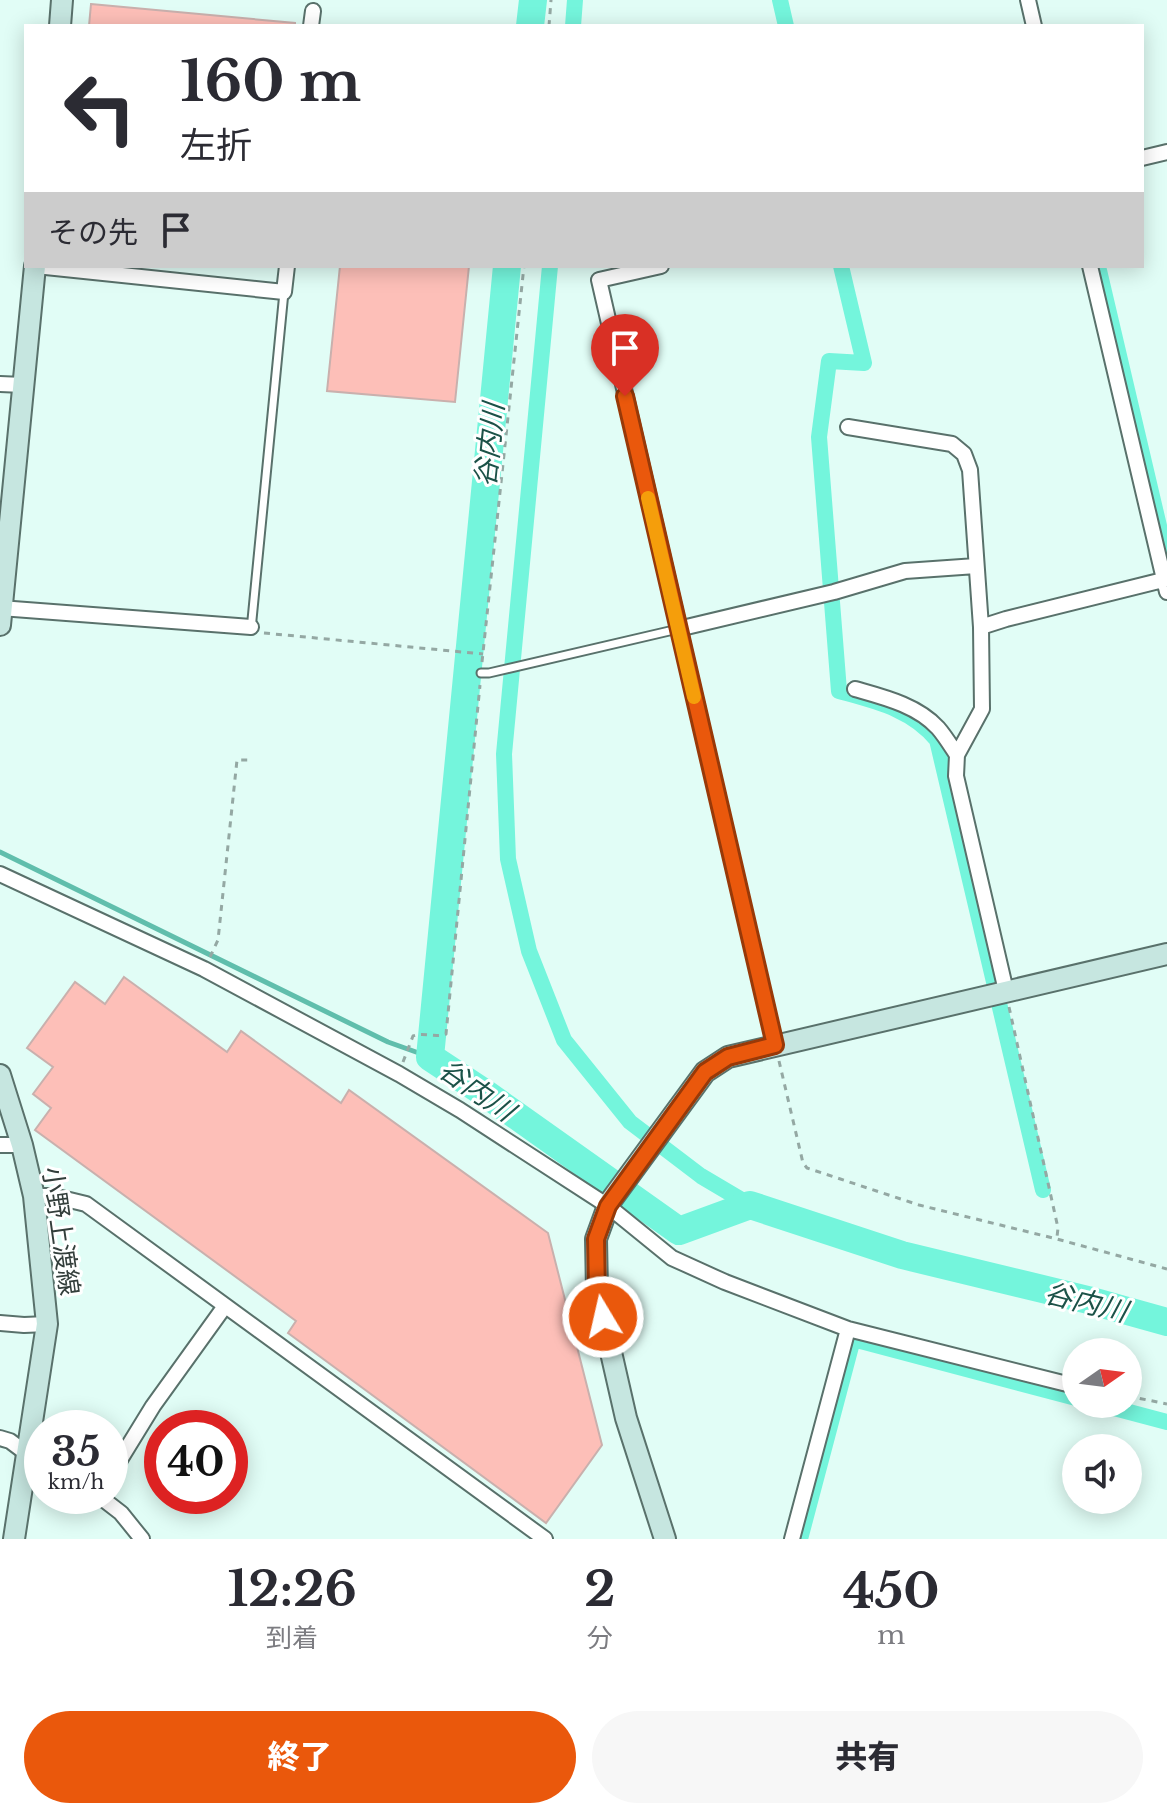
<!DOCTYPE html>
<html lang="ja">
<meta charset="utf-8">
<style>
body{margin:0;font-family:"Libre Baskerville","Noto Sans JP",serif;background:#f7f7f7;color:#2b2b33;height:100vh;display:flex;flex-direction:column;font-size:30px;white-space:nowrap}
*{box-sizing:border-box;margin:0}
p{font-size:26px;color:#7c7c81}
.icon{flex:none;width:44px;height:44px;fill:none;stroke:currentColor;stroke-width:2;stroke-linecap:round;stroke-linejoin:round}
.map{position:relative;height:1539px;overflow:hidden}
.details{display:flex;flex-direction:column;background:#fff;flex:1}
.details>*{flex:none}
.top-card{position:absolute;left:24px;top:24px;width:1120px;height:244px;border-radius:0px;box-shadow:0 4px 20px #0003;background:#fff;color:#2b2b33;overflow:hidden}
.needle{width:52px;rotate:76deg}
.fabs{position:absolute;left:1062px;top:1338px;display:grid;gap:16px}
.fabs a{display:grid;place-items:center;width:80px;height:80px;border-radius:50%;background:#fff;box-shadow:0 4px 20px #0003;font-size:40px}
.speed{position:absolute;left:24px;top:1410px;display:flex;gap:16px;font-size:40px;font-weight:700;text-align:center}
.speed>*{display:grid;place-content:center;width:104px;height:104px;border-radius:50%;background:#fff;box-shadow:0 4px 20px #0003;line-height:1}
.speed small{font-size:20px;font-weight:400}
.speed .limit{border:12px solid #d22;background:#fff;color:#111}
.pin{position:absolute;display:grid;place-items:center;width:68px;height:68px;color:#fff;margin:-82px -34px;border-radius:50% 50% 50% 0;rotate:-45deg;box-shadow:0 0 8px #0007}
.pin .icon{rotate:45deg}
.me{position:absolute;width:88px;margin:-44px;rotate:351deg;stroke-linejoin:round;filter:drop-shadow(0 0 6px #0008)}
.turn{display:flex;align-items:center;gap:28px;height:168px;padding:0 24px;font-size:36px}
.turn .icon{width:104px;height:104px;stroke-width:2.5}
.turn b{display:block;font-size:56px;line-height:68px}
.then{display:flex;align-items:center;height:76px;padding:0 24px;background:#0003;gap:16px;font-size:30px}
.eta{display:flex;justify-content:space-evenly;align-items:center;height:136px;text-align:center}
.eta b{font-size:48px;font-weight:800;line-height:56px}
.cta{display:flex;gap:16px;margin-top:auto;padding:16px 24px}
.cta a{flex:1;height:92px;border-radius:48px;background:#ea580c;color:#fff;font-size:32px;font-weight:800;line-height:92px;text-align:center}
.cta a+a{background:#f7f7f7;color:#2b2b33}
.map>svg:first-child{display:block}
</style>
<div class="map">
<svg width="1167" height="1539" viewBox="0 0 1167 1539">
<rect width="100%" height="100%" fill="#e1fdf6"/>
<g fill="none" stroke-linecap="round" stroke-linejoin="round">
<path stroke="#60beac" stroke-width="5" d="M 0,852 L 388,1042 L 430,1057"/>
<path stroke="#74f5dc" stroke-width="16" d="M 780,0 L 786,26
M 573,26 L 575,0
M 550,266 L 504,754 L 508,859 L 529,951 L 564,1040 L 630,1122 L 701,1176 L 750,1205
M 841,266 L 864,363 L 829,361 L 819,437 L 839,691 C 875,701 912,709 937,740 L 1043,1190
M 1098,266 L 1167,560
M 1099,1404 L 1167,1422
M 800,1539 L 853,1339 L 1076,1398"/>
<path stroke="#74f5dc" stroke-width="28" d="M 530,26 L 533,0
M 507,266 L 430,1057 L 486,1094 L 679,1231 L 750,1205 L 902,1255 L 1088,1300 L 1167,1322"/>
</g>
<path fill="#fdbfb8" stroke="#c9b0ad" stroke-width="2" d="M 91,4 L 295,23 L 295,26 L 89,26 Z
M 340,266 L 469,266 L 455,402 L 327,391 Z
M 124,977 L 227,1052 L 241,1031 L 341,1103 L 349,1090 L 548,1233 L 602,1445 L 546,1523 L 288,1333 L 296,1321 L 35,1130 L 51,1108 L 33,1094 L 53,1067 L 27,1048 L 75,982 L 105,1004 Z"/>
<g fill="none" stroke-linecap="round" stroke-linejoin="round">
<defs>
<path id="lane" d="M 251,630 L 284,292
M 481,673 L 489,673 L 678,629"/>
<path id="street" d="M 1028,0 L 1034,26
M 311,26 L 313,11
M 1142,158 L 1167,152
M 36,266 L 284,292 L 287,266
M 661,266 L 599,280 L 775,1045
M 1090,266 L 1167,592
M 0,384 L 23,385
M 848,427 L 952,444 L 964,454 L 970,470 L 981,627 L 982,709 L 957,755 L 956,776 L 1006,991
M 0,608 L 251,627
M 981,627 L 1006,619 L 1167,579
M 678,629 L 834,592 L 905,571 L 976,566
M 855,689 C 883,697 917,705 938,728 C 945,736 951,746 957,755
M 0,874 L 204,969 L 399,1074 L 460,1110 L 608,1206 L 672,1258 L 725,1282 L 848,1329 L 1075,1386
M 0,1145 L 22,1145
M 34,1196 L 53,1196 L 86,1204 L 545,1539
M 0,1323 L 24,1325 L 47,1324
M 0,1438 L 10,1441 L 42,1465
M 110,1476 L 153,1406 L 225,1306
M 99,1496 L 121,1513 L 142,1539
M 792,1539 L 848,1329"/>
<path id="secondary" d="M 60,26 L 62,0
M 0,625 L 35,266
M 0,1075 L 22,1145 L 34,1196 L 47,1324 L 14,1539
M 665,1539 L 626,1418 L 597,1291 L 596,1239 L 608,1206 L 612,1199 L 705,1072 L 728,1057 L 1167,954"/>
</defs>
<use href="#lane" stroke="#59716b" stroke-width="11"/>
<use href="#street" stroke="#59716b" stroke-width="18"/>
<use href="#secondary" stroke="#59716b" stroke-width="24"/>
<path stroke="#94a8a3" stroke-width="3" stroke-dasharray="6 6" stroke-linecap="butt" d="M 549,26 L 551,0
M 264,633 L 483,654
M 482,662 L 524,266
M 210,957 L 218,940 L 237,760 L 251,760
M 1009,1007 L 1058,1228 L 1057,1237
M 779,1061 L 803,1163 L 807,1168 L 919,1205 L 1057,1239 L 1167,1269
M 403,1062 L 413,1036 C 424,1032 435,1038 446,1034 L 480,685
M 1128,1396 L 1167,1404"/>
<use href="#lane" stroke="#fff" stroke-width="7"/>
<use href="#street" stroke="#fff" stroke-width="14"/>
<use href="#secondary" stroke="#c6e6e0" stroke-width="20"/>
</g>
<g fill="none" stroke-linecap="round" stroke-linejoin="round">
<defs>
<path id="route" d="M 603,1317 L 597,1291 L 596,1239 L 608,1206 L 705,1072 L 728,1057 L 775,1045 L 625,396"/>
</defs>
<use href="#route" stroke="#983908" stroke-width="20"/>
<use href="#route" stroke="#ea580c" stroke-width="14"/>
<path stroke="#f59e0b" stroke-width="14" d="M 648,498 L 694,697"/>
</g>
<g text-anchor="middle" stroke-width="6" stroke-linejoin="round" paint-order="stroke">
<g font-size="26" fill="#333e3b" stroke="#fff">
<text transform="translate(61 1231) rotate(82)" y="9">小野上渡線</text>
</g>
<g font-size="28" font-style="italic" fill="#1b5248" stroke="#fff">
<text transform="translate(489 445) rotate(-84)" y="10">谷内川</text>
<text transform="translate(477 1090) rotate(35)" y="10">谷内川</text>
<text transform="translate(1086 1302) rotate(14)" y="10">谷内川</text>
</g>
</g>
</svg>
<div class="fabs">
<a><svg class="needle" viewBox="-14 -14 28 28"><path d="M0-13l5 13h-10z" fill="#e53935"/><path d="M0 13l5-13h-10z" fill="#7c7c81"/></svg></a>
<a><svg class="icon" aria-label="sound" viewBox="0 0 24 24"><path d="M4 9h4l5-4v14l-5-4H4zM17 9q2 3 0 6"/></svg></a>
</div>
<div class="speed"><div>35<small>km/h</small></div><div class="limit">40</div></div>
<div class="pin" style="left:625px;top:396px;background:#d93025"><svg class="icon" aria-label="arrive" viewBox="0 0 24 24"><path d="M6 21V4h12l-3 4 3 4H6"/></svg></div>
<svg class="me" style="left:603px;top:1317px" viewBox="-20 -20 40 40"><circle r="17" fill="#ea580c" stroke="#fff" stroke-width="3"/><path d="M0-11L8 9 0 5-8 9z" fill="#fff"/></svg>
<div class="top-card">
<div class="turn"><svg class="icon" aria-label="left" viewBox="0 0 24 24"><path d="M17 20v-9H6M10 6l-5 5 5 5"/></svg><div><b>160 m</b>左折</div></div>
<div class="then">その先<svg class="icon" aria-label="arrive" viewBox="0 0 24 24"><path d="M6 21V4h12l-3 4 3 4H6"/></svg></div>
</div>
</div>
<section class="details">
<div class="eta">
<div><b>12:26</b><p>到着</p></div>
<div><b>2</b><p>分</p></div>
<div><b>450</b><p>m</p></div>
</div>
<div class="cta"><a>終了</a><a>共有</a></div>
</section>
